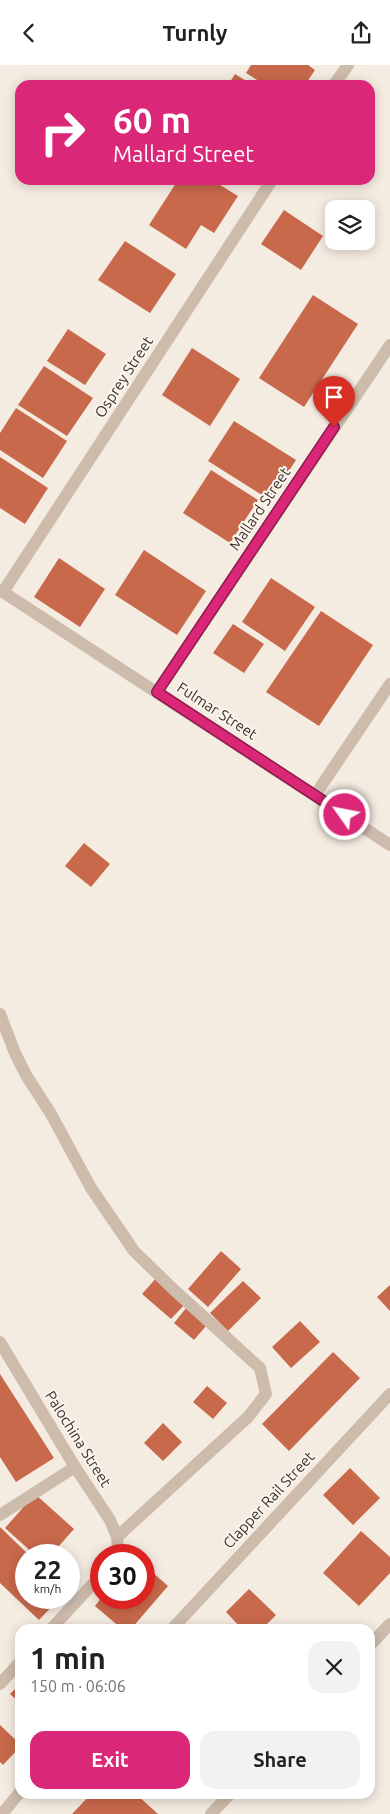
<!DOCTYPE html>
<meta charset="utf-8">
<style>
body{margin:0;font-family:Ubuntu,sans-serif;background:#f2f2f2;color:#202124;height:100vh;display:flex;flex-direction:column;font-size:19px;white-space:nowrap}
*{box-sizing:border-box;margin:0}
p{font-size:16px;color:#757577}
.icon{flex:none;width:28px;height:28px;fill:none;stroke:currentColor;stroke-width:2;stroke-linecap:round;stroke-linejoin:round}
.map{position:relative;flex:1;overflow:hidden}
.drawer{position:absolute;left:15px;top:1559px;width:360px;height:175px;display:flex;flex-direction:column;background:#fff;border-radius:15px;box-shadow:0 2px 12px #0003}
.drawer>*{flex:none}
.hud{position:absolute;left:15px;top:15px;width:360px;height:105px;border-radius:15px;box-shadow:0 2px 12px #0003;background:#db2777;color:#fff;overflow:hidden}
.buttons{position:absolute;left:325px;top:135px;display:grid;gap:10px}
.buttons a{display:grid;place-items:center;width:50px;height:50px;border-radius:10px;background:#fff;box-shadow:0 2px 12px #0003;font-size:25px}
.speed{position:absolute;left:15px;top:1479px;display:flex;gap:10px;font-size:25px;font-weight:700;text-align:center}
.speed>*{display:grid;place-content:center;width:65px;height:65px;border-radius:50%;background:#fff;box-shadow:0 2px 12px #0003;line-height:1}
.speed small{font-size:12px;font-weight:400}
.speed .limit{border:8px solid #d22;background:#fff;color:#111}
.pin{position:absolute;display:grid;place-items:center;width:42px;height:42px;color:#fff;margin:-51px -21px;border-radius:50% 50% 50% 0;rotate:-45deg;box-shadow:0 0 5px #0007}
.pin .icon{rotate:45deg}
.me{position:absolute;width:55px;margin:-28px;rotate:303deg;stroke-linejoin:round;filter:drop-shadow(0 0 4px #0008)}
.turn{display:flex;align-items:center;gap:18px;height:105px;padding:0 15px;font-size:22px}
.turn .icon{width:65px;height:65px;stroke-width:2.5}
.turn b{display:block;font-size:35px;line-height:42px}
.round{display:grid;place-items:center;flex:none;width:52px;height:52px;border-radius:15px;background:#f2f2f2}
.summary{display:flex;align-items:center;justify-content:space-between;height:85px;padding:0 15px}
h1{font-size:30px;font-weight:700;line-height:38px}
.cta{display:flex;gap:10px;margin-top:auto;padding:10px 15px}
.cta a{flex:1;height:58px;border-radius:15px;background:#db2777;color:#fff;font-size:20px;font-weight:700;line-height:58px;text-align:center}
.cta a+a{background:#f2f2f2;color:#202124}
header{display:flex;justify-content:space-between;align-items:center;height:65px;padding:0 15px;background:#fff;font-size:22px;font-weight:700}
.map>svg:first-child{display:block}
</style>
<header><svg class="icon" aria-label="back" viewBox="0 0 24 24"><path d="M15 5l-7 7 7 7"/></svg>Turnly<svg class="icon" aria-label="share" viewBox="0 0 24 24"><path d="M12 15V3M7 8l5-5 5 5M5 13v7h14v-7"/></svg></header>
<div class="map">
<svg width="390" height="1749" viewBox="0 0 390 1749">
<rect width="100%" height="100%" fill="#f4ebe1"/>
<path fill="#c8694b" d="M 251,0 L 308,0 L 315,5 L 305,20 L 265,20 L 246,8 Z
M 235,9 L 253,20 L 228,20 Z
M 178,115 L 212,115 L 238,131 L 214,168 L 201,160 L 186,184 L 149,160 Z
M 284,145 L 323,171 L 301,205 L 261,179 Z
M 125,176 L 176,209 L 150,248 L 98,215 Z
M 313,230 L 358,259 L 304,342 L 259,313 Z
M 68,264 L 106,289 L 85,320 L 47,296 Z
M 192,283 L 240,314 L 210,361 L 162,330 Z
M 44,301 L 93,333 L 67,371 L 18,340 Z
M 16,343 L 67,376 L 43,413 L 0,385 L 0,368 Z
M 234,356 L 296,395 L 270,435 L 208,396 Z
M 0,392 L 48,423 L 25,459 L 0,443 Z
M 211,405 L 258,435 L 230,478 L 183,448 Z
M 144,485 L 206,526 L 177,570 L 115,530 Z
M 59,493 L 105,524 L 80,562 L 34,532 Z
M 271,513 L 315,542 L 285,586 L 242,557 Z
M 321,546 L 373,580 L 319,661 L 266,627 Z
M 233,559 L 264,579 L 244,608 L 213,588 Z
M 84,778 L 110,799 L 91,822 L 65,801 Z
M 221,1186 L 241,1204 L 208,1242 L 188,1224 Z
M 158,1211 L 187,1237 L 171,1254 L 142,1229 Z
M 243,1216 L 261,1233 L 228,1266 L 210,1248 Z
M 390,1220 L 390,1246 L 377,1232 Z
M 191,1237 L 212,1254 L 194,1275 L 174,1258 Z
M 300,1256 L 320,1277 L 291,1303 L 272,1282 Z
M 333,1287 L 360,1313 L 289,1386 L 262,1359 Z
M 0,1309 L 54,1393 L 16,1417 L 0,1392 Z
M 207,1321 L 227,1338 L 213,1354 L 193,1337 Z
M 163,1358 L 182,1377 L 163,1396 L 144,1378 Z
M 350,1403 L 380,1433 L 353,1460 L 323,1430 Z
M 35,1429 L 74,1464 L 51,1490 L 35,1490 L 5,1463 Z
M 0,1462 L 29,1490 L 26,1490 L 26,1532 L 61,1532 L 39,1555 L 0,1518 Z
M 361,1466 L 390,1492 L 390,1508 L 359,1541 L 323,1508 Z
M 144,1500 L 168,1521 L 131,1564 L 122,1564 L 95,1541 L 102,1532 L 144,1532 Z
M 249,1524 L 276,1550 L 262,1564 L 242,1564 L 226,1547 Z
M 20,1619 L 20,1638 L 10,1629 Z
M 0,1660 L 20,1679 L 20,1682 L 3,1700 L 0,1697 Z
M 91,1729 L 136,1729 L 158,1749 L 72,1749 Z"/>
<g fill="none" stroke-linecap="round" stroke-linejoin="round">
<path stroke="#cdbbac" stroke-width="12" d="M 334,20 L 348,0
M 0,525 L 390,780
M 3,527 L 272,115
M 157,627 L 390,280
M 315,730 L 390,619
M 0,949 L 15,988 L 26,1010 L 51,1049 L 91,1123 L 134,1186 L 172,1223 L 260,1303 L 266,1329 L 248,1352 L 117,1472
M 0,1277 L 75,1402 L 110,1455 L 117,1472 L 118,1485 L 116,1490
M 0,1450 L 75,1402
M 51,1564 L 101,1510
M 172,1564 L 390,1329
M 370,1580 L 390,1559
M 0,1619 L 20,1597
M 2,1749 L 20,1727
M 211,1749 L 230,1729"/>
</g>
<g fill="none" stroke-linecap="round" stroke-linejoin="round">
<defs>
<path id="route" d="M 334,362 L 157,627 L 345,750"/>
</defs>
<use href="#route" stroke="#8e194d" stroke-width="12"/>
<use href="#route" stroke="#db2777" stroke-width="9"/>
</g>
<g text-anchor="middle" stroke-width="4" stroke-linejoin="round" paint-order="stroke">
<g font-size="15" fill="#3b302b" stroke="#fbf5ee">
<text transform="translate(124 312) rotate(-57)" y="5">Osprey Street</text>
<text transform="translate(260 444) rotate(-56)" y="5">Mallard Street</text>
<text transform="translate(217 646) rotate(33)" y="5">Fulmar Street</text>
<text transform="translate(78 1374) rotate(58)" y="5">Palochina Street</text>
<text transform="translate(269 1435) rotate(-47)" y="5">Clapper Rail Street</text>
</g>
</g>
</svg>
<div class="buttons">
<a><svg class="icon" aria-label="layers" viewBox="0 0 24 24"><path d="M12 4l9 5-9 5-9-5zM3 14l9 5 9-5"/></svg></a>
</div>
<div class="speed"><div>22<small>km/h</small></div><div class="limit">30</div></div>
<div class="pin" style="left:334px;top:362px;background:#d93025"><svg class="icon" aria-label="arrive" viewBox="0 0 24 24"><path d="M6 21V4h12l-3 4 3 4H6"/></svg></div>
<svg class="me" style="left:345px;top:750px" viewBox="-20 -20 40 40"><circle r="17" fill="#db2777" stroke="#fff" stroke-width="3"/><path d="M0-11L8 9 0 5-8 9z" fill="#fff"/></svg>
<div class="hud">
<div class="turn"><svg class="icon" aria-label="right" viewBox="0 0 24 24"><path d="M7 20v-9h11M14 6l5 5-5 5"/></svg><div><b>60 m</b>Mallard Street</div></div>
</div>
<section class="drawer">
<div class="summary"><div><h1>1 min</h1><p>150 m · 06:06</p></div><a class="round"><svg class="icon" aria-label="close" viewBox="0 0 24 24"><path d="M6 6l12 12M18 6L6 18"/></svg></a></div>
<div class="cta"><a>Exit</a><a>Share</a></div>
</section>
</div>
